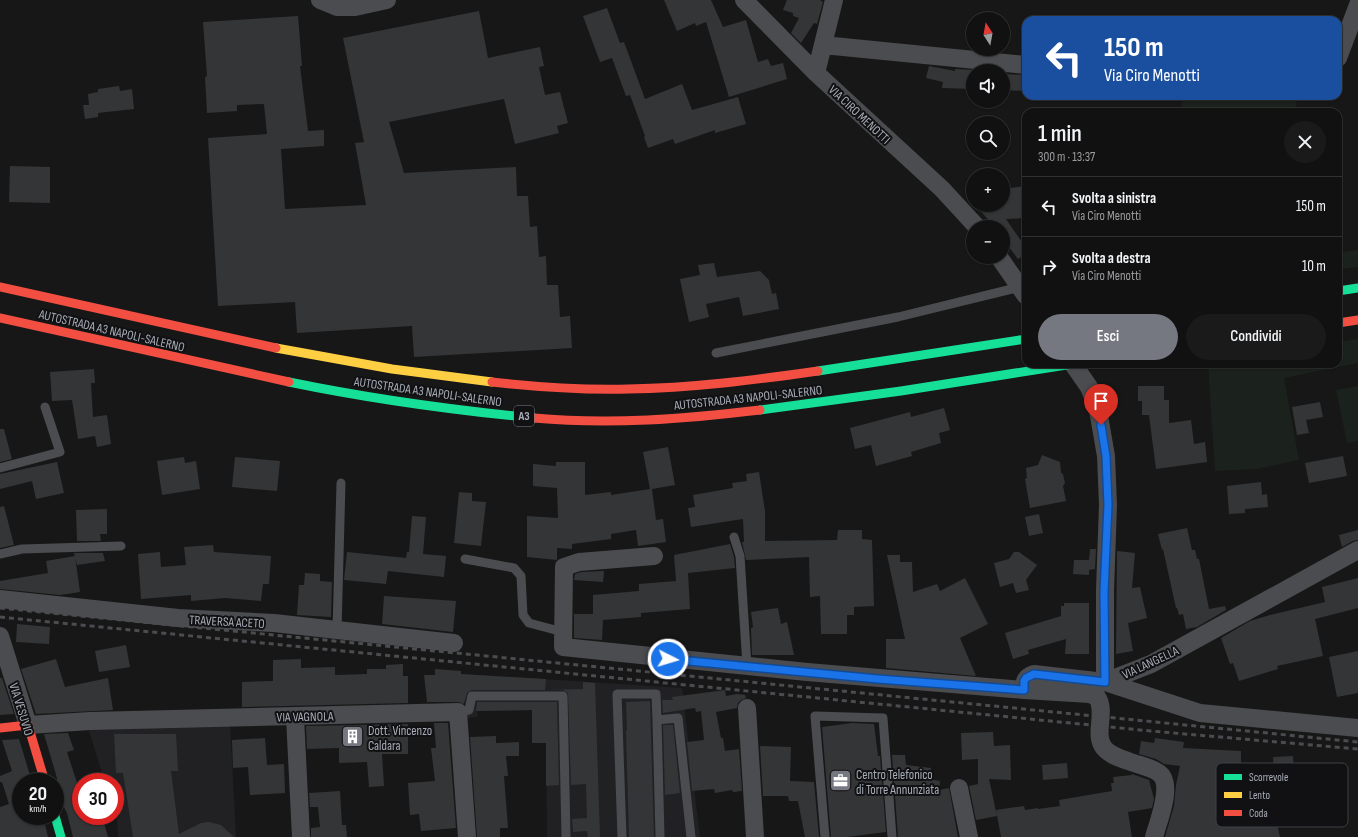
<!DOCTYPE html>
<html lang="it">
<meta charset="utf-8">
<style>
body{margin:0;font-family:"Sofia Sans Condensed",sans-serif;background:#1a1a1a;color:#f1f3f6;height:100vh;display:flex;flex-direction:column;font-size:15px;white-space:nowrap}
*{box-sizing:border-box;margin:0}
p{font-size:13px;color:#9c9d9f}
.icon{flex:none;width:22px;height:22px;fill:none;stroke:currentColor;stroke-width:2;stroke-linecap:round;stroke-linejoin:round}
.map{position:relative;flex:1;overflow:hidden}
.side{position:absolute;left:1022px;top:108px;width:320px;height:260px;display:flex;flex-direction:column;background:#111;border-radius:12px;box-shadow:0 1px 3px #0004,0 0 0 1px #303131}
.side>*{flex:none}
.guide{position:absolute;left:1022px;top:16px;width:320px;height:84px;border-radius:12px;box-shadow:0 1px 3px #0004,0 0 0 1px #303131;background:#1a4fa0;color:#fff;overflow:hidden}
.needle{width:26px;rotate:349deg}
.controls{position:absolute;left:966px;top:12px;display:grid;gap:8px}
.controls a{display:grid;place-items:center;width:44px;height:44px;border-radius:50%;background:#111;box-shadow:0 1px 3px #0004,0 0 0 1px #303131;font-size:20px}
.speed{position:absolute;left:12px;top:773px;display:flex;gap:8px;font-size:20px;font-weight:700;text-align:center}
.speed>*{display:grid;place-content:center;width:52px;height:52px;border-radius:50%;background:#111;box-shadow:0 1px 3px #0004,0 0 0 1px #303131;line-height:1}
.speed small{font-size:10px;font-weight:400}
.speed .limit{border:6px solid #d22;background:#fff;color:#111}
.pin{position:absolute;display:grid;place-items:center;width:34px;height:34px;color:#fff;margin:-41px -17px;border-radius:50% 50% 50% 0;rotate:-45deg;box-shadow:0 0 4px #0007}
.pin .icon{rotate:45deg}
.me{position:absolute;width:44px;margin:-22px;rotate:95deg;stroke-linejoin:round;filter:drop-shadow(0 0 3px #0008)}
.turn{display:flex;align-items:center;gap:14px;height:84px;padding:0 16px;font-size:18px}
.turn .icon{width:52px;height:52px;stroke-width:2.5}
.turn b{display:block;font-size:28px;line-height:34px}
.round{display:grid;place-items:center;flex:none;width:42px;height:42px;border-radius:21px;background:#1a1a1a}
.summary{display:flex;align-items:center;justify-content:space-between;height:68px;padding:0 16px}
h1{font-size:24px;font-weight:600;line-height:30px}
.primary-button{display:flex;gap:8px;margin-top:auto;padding:8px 16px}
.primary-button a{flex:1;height:46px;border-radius:24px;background:#757880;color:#fff;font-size:16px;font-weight:600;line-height:46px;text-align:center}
.primary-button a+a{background:#1a1a1a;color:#f1f3f6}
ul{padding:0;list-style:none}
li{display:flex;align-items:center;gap:12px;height:60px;padding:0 16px;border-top:1px solid #303131}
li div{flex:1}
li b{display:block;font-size:15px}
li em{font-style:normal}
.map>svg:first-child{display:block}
</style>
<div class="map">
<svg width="1358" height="837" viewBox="0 0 1358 837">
<rect width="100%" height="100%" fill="#171717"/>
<path fill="#212124" d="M 464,674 L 682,688 L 700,837 L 547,837 L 546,710 L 477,711 L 478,717 L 466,718 Z
M 230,723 L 236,837 L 118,837 L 117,819 L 115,813 L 115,782 L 105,782 L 88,728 Z"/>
<path fill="#1b211c" d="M 1183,96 L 1276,96 L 1297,98 L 1295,112 L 1181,112 Z
M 1338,200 L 1342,201 L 1342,252 L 1358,250 L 1358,267 L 1338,269 Z
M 1358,339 L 1358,363 L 1284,378 L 1299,460 L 1257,469 L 1215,471 L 1208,364 L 1338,364 L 1338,342 Z
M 1358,386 L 1358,441 L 1347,443 L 1336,390 Z"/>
<path fill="#343537" d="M 664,0 L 711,0 L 723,27 L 746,20 L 758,62 L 768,59 L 771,66 L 783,63 L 787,79 L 729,97 L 706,22 L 696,26 L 695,23 L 677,31 Z
M 787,0 L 820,0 L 823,2 L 817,24 L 814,23 L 801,43 L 791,33 L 799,18 L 793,16 L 793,13 L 783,10 Z
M 607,8 L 620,43 L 624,42 L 645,99 L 682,84 L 692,110 L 738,97 L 746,124 L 715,133 L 715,130 L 675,144 L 673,139 L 648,148 L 644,137 L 645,136 L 630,95 L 626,96 L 612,58 L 600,62 L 583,16 Z
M 479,11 L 488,58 L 540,47 L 544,66 L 539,67 L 545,95 L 560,92 L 568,123 L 557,126 L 559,133 L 515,144 L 504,99 L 389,122 L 404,173 L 516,167 L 517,196 L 528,196 L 530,227 L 537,226 L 539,257 L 546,256 L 547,285 L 558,285 L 560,317 L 570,316 L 572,348 L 414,357 L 412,326 L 297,333 L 295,302 L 218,306 L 208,138 L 267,134 L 264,104 L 237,105 L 237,111 L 207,113 L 205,77 L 207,76 L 203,22 L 298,16 L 302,66 L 300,66 L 308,131 L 324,130 L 324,146 L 281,149 L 285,209 L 366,205 L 355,143 L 364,142 L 343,38 Z
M 929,66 L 955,71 L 955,69 L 973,70 L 973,89 L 942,88 L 943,82 L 926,78 Z
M 1003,74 L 1026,75 L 1026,91 L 1003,90 Z
M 119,86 L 120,91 L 132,89 L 134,109 L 98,113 L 98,117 L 85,119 L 83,105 L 89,105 L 88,94 L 98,92 L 98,89 Z
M 10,166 L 50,167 L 50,203 L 9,202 Z
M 1026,186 L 1026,218 L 1006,219 L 1026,248 L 1026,254 L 1018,259 L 1003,239 L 1003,227 L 995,227 L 975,205 L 1003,205 L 1003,189 Z
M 714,263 L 717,277 L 760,271 L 769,280 L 772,294 L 776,293 L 779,309 L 743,316 L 739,297 L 706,304 L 709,317 L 689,322 L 680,279 L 700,275 L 698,265 Z
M 94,369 L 95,383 L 91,383 L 93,417 L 107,415 L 111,444 L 97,447 L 95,436 L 78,439 L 72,400 L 52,401 L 50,372 Z
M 1138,386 L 1164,386 L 1164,400 L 1169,400 L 1169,423 L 1191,420 L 1194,444 L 1205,442 L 1207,462 L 1156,469 L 1149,415 L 1142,415 L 1142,401 L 1138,401 Z
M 1320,402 L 1323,417 L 1306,420 L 1309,433 L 1297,435 L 1292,407 Z
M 944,408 L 950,430 L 939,433 L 941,443 L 911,452 L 912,456 L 876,466 L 871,445 L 855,449 L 850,428 L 910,412 L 911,417 Z
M 0,429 L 4,429 L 12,459 L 0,462 Z
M 668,447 L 675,485 L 652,489 L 656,520 L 663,519 L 666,542 L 638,546 L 636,530 L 611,534 L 611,539 L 572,544 L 572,549 L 557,548 L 557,560 L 527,557 L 527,516 L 558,518 L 557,488 L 533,486 L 533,464 L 556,466 L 556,462 L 585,462 L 585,495 L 611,492 L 611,495 L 650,489 L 643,452 Z
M 1042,455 L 1060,462 L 1061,473 L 1063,474 L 1065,483 L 1063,486 L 1066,501 L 1030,508 L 1025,479 L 1027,478 L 1026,468 L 1038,465 Z
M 1343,456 L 1347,476 L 1309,483 L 1305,463 Z
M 184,457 L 185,463 L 196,461 L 200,489 L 162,495 L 157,461 Z
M 235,457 L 280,461 L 277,491 L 232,487 Z
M 57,462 L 64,493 L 36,499 L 32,481 L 0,489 L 0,474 Z
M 759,472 L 765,511 L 765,541 L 837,540 L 838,530 L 862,530 L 862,539 L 872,540 L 874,606 L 854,607 L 854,615 L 847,615 L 847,634 L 821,634 L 820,596 L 810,597 L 809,557 L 746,560 L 742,542 L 744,542 L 743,519 L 691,527 L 688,508 L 695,507 L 693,495 L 733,488 L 732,483 L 747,481 L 746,474 Z
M 1261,482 L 1262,495 L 1267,494 L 1268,507 L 1245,509 L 1245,513 L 1229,514 L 1227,486 Z
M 459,492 L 472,493 L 472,501 L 486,502 L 481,546 L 454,543 Z
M 4,506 L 14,545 L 0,548 L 0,507 Z
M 107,509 L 107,534 L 100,534 L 101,541 L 77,541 L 76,510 Z
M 1039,514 L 1043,533 L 1029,536 L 1025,517 Z
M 412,516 L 426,517 L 423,554 L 446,556 L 444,577 L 388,571 L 386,584 L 344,580 L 347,552 L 406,558 L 407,552 L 409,552 Z
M 1187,528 L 1192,550 L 1195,550 L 1197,559 L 1199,559 L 1209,609 L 1225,606 L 1226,610 L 1197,627 L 1186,629 L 1183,614 L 1179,615 L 1177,608 L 1176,608 L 1163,549 L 1162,550 L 1158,534 Z
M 1358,530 L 1358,540 L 1353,541 L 1342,547 L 1339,535 Z
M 730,544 L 734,557 L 735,568 L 688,573 L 690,609 L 641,613 L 641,617 L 603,620 L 602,640 L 574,638 L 574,614 L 593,614 L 593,595 L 639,591 L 639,584 L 676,581 L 674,555 Z
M 213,545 L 214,552 L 271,556 L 269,584 L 263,584 L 261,601 L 225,598 L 191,601 L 191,595 L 141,599 L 138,554 L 160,552 L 161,567 L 186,565 L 184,547 Z
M 1090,549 L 1096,549 L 1095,569 L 1089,570 L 1089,575 L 1073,574 L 1074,560 L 1089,560 Z
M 1117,551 L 1135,553 L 1132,588 L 1140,587 L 1147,618 L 1128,623 L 1133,651 L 1116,654 Z
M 1014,552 L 1019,552 L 1037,565 L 1026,580 L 1029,590 L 1016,593 L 1013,583 L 1000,587 L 994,563 L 1009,559 Z
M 74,553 L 103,553 L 105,561 L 77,565 Z
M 887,555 L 900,555 L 900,562 L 912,562 L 913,592 L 937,584 L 940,591 L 965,578 L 988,624 L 960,638 L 976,676 L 886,668 L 886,639 L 905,639 Z
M 75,556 L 80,592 L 60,595 L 0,589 L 0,581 L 48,573 L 46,561 Z
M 604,571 L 603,582 L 574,580 L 575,574 L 581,572 Z
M 305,573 L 320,574 L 320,581 L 332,582 L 331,617 L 297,615 L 299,585 L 304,585 Z
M 1358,578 L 1358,608 L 1315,619 L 1323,656 L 1277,666 L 1278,669 L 1239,681 L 1233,663 L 1230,664 L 1221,638 L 1250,621 L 1270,615 L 1325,602 L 1322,587 Z
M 384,596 L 456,601 L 453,632 L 382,624 Z
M 1064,603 L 1089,603 L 1089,654 L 1065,654 L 1066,639 L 1028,650 L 1029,654 L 1013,659 L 1005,633 L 1061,616 L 1061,606 L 1064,606 Z
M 778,608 L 781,624 L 787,622 L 794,655 L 752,655 L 751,628 L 753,627 L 751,612 Z
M 17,624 L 50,627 L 49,644 L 16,642 Z
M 126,645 L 130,667 L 99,672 L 95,651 Z
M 1358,651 L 1358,693 L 1337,697 L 1329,657 Z
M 56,659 L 65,687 L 108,678 L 113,710 L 36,714 L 21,669 Z
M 301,659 L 301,668 L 335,667 L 335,675 L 367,674 L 367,669 L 386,669 L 386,665 L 403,664 L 403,676 L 408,676 L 408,703 L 242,707 L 242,682 L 273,681 L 273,660 Z
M 435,669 L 461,671 L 461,674 L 546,679 L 545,690 L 472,690 L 467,693 L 464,704 L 458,702 L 427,702 L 424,675 L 435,675 Z
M 0,678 L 2,678 L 14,714 L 0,715 Z
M 583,682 L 595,683 L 600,837 L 588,837 L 587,831 L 573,832 L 572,819 L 587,818 L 586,784 L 571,785 L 568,693 L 563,690 L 551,690 L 583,689 Z
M 725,690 L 726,696 L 737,694 L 745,695 L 746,698 L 741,700 L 738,703 L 737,708 L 716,712 L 721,738 L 723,738 L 725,751 L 739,749 L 742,791 L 733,792 L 732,790 L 715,793 L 714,789 L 692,791 L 687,742 L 704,740 L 701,711 L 696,712 L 695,708 L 663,713 L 662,700 L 673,700 L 672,697 Z
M 650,701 L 654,837 L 629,837 L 626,731 L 627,730 L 626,702 Z
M 477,702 L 557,702 L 559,785 L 546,786 L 546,743 L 532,743 L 532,710 L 476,711 Z
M 434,723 L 448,723 L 456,828 L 421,831 L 419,814 L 410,815 L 408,783 L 435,781 L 431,748 L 436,748 Z
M 852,723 L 874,724 L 878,756 L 880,756 L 886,832 L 847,837 L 831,837 L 822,727 Z
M 408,724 L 408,754 L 382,754 L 384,786 L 369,787 L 367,762 L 339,763 L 339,748 L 307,749 L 306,726 Z
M 663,725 L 673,725 L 680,793 L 665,795 Z
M 993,732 L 994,746 L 1010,745 L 1011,780 L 989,779 L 997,816 L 976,820 L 969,786 L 978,784 L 978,759 L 962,760 L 961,733 Z
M 68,733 L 74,750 L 67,752 L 81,795 L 81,816 L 94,816 L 97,825 L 104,823 L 108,837 L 73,837 L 67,813 L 64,807 L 61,806 L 56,787 L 57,785 L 57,778 L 44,734 Z
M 114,734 L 176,734 L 178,771 L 171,771 L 179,834 L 201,823 L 209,822 L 221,825 L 234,837 L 133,837 L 123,773 L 116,773 Z
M 496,736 L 496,743 L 519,742 L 519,756 L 506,756 L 508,776 L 504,776 L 508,828 L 500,828 L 500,837 L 477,837 L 470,737 Z
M 265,738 L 267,765 L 284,764 L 285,793 L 250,795 L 248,767 L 233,768 L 232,740 Z
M 1155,738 L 1184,742 L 1183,748 L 1241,751 L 1241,775 L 1266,774 L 1280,837 L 1165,837 L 1174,806 L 1176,785 L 1180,766 L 1164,764 L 1156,759 L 1139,754 L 1141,741 L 1154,743 Z
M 19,739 L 32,782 L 21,782 L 21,816 L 43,816 L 48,837 L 0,837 L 0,807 L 9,804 L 2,782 L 0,782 L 0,776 L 12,771 L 2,740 Z
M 760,746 L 791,747 L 790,781 L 814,782 L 819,837 L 805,837 L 798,801 L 789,801 L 788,796 L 763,796 Z
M 892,755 L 905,755 L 906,765 L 931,768 L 929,779 L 940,781 L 939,790 L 949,788 L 958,837 L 898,837 Z
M 1293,756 L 1294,770 L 1274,771 L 1273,757 Z
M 1067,763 L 1068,778 L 1043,780 L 1042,765 Z
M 1132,774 L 1149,780 L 1154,799 L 1152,808 L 1128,812 L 1132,837 L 1001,837 L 996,810 L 1024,806 L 1025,810 L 1038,808 L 1038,809 L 1060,806 L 1059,800 L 1112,791 L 1111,783 L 1114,783 L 1113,777 L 1132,775 Z
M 340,791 L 342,825 L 346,825 L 347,837 L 311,837 L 311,828 L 320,827 L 318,807 L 310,807 L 309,793 Z"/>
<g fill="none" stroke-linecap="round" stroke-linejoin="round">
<path stroke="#4b4c50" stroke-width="9" d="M 716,353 L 898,317 L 1020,287
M 0,468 L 60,452 L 45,407
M 734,537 L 740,556 L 747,666
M 0,554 L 22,549 L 121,546
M 465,559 L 514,568 L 521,576 L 523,615 L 529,623 L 563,632
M 337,630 L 341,483
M 458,712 L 469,710 L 472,696 L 563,696 L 566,837
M 622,837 L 617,694 L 656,694 L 657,720
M 660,837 L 657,720 L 678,718 L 691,837
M 825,837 L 815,716 L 883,718 L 892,837"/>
<path stroke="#4b4c50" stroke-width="18" d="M 320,0 L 337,7 L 355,7 L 387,0
M 744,0 L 816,73 L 942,189 L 977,227
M 823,45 L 1026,65
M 1338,58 L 1358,5
M 816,73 L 834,0
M 999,257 L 1026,296
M 1073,364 L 1089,387 L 1098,410 L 1106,456 L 1108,505 L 1105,591 L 1105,682 L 1034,674 C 1025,677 1024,681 1024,690 L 1090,694 L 1097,697 C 1107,712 1093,734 1104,748 C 1110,755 1119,758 1128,761 C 1138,765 1151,767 1159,773 C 1174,784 1158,822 1154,837
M 1358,550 L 1151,664 L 1105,682 L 1200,713 L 1358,728
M 654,556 L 579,562 L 564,567 L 563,647 L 807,672 L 1024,690
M 0,599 L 178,618 L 274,623 L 454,643
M 0,636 L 28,725 L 90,721 L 458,712 L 467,837
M 747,708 L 755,837
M 295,717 L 301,837
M 959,788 L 969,837"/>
<path stroke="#16e098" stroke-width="9" d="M 1338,291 L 1358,288
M 818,371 L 1026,339
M 289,382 C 371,399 452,410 534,418
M 760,410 L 901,391 L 1073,364
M 55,816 L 61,837"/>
<path stroke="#ffcf43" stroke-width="9" d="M 276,348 L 392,369 L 492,382"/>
<path stroke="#f24e42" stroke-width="9" d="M 0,287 L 276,348
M 0,318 L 289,382
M 1338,323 L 1358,320
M 492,382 C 537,387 583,390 628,389 C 692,388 755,380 818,371
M 534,418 C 610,425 685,419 760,410
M 0,728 L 28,725 L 45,782"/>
<path stroke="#4b4c4f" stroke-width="3" stroke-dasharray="5 4" stroke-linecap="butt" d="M 0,608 L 1358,742
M 0,617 L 1151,731 L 1358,749"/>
</g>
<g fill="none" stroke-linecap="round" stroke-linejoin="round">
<defs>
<path id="route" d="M 668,659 L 878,679 L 1024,690 L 1024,681 L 1026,678 L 1034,674 L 1105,682 L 1104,592 L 1108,505 L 1106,456 L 1101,425"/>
</defs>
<use href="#route" stroke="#114b97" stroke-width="10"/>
<use href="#route" stroke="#1a73e8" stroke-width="7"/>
</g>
<defs>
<symbol id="building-square" viewBox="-11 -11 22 22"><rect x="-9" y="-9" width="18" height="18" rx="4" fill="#757880" stroke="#111113"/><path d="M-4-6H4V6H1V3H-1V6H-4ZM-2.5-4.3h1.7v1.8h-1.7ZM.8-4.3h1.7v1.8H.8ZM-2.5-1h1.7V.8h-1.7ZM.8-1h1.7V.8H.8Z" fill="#fff"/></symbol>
<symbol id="office-square" viewBox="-11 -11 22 22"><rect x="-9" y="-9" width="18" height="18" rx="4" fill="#757880" stroke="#111113"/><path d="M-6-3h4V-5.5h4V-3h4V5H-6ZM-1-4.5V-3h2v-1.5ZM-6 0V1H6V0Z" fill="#fff"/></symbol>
</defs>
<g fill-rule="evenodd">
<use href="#building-square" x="340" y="724" width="25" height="25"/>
<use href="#office-square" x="828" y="768" width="25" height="25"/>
</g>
<g text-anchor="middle" stroke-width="4" stroke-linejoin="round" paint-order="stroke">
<rect fill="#111113" stroke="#7b7e86" stroke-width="1" x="514" y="406" width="20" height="20" rx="3"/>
<g font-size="12" font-weight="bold" fill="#a8adb8">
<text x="524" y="420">A3</text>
</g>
<g font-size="13" fill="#a8adb8" stroke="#111113">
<text transform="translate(860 114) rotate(43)" y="5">VIA CIRO MENOTTI</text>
<text transform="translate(112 330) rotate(13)" y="5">AUTOSTRADA A3 NAPOLI-SALERNO</text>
<text transform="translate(428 391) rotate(8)" y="5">AUTOSTRADA A3 NAPOLI-SALERNO</text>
<text transform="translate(748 397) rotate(-6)" y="5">AUTOSTRADA A3 NAPOLI-SALERNO</text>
<text transform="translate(227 621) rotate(3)" y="5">TRAVERSA ACETO</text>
<text transform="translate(1150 662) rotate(-25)" y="5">VIA LANGELLA</text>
<text transform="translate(22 709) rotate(73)" y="5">VIA VESUVIO</text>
<text transform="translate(305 716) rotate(-1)" y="5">VIA VAGNOLA</text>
</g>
<g font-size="13" fill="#a8adb8" stroke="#111113" text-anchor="start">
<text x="368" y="735">Dott. Vincenzo<tspan x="368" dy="15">Caldara</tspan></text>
<text x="856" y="779">Centro Telefonico<tspan x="856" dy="15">di Torre Annunziata</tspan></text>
</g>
</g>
<rect x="1216" y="763" width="132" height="64" rx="6" fill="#111113" stroke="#3e4045" stroke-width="1"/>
<rect x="1224" y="774" width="18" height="6" fill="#16e098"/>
<rect x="1224" y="792" width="18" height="6" fill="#ffcf43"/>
<rect x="1224" y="810" width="18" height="6" fill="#f24e42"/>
<g font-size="11" fill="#a8adb8">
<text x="1249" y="781">Scorrevole</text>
<text x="1249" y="799">Lento</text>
<text x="1249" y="817">Coda</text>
</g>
</svg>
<div class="controls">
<a><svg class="needle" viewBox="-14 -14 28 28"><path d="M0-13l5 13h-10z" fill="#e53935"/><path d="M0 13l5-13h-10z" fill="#9c9d9f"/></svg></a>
<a><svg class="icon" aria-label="sound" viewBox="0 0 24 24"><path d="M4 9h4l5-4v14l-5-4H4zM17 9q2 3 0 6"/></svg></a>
<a><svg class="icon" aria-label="search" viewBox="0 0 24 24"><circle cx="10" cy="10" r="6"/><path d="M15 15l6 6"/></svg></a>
<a>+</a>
<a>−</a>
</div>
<div class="speed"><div>20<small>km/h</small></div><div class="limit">30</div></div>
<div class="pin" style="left:1101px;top:425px;background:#d93025"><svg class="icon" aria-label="arrive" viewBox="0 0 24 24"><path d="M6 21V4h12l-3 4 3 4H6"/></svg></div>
<svg class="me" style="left:668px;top:659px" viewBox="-20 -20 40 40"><circle r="17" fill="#1a73e8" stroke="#fff" stroke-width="3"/><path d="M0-11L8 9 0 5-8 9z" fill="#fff"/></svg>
<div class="guide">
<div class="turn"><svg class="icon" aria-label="left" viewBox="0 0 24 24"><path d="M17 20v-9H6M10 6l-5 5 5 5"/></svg><div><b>150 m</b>Via Ciro Menotti</div></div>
</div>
<section class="side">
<div class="summary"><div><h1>1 min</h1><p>300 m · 13:37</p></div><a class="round"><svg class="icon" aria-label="close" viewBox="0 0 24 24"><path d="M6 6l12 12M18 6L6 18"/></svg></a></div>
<ul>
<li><svg class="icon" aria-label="left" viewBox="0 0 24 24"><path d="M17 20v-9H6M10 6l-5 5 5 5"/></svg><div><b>Svolta a sinistra</b><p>Via Ciro Menotti</p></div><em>150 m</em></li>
<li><svg class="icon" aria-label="right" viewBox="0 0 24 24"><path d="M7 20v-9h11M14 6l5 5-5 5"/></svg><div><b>Svolta a destra</b><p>Via Ciro Menotti</p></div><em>10 m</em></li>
</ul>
<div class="primary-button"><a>Esci</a><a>Condividi</a></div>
</section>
</div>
